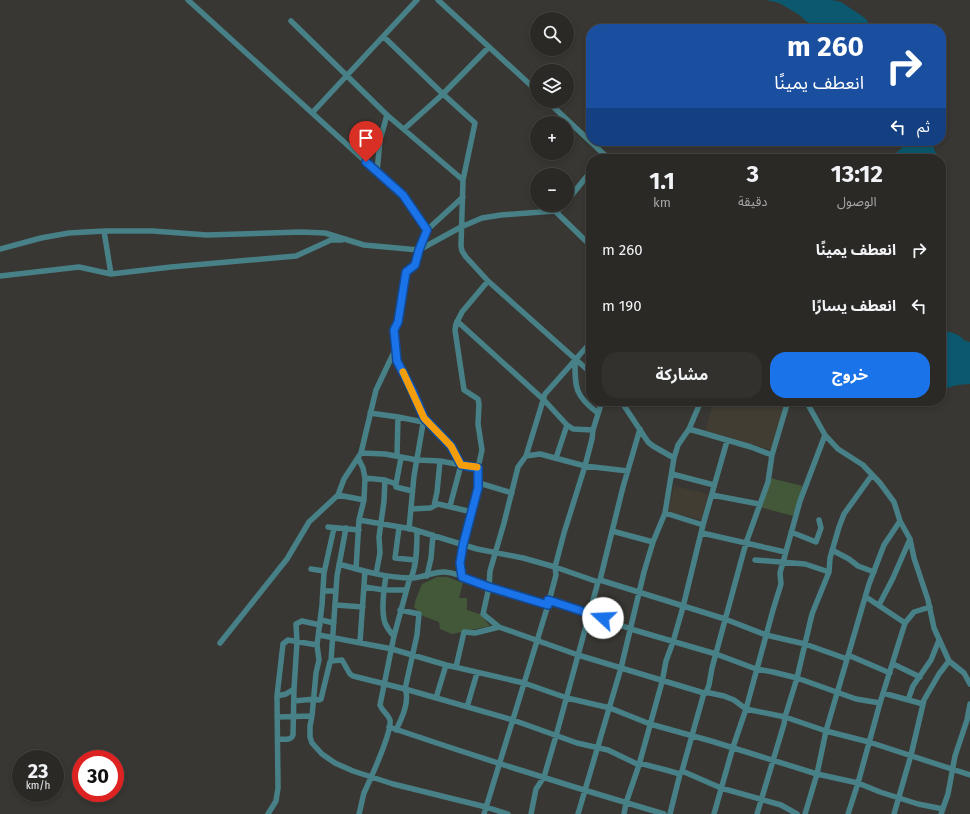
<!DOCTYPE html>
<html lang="ar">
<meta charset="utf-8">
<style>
body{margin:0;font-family:"Fira Sans","Noto Sans Arabic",sans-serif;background:#33312e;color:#f1f3f6;direction:rtl;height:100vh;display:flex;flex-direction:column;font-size:15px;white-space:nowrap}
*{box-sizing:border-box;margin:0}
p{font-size:13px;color:#a6a6a7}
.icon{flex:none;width:22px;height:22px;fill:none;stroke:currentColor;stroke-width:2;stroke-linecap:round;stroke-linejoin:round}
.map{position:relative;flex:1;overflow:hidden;direction:ltr}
.side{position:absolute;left:586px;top:154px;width:360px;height:252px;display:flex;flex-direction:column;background:#2b2926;border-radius:16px;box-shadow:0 2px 6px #0003,0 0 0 1px #474543;direction:rtl}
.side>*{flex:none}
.hud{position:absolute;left:586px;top:24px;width:360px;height:122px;border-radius:16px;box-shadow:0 2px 6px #0003,0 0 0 1px #474543;direction:rtl;background:#1a4fa0;color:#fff;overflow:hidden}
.tools{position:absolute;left:530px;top:12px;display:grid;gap:8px}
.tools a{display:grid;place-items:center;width:44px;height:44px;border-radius:50%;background:#2b2926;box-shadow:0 2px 6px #0003,0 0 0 1px #474543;font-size:20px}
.speed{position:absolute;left:12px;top:750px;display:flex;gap:8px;font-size:20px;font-weight:700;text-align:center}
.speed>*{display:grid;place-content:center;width:52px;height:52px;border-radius:50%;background:#2b2926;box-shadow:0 2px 6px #0003,0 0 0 1px #474543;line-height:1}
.speed small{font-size:10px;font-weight:400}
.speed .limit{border:6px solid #d22;background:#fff;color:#111}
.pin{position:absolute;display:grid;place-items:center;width:34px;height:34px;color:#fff;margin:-41px -17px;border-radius:50% 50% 50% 0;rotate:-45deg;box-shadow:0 0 4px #0007}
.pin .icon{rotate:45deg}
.me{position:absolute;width:44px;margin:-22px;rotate:290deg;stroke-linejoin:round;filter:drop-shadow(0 0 3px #0008)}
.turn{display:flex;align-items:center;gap:14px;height:84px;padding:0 16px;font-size:18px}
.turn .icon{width:52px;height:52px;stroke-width:2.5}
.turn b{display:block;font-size:28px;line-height:34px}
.then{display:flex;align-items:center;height:38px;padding:0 16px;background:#0003;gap:8px;font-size:15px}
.eta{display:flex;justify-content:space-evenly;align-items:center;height:68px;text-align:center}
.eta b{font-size:24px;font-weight:700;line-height:28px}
.button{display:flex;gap:8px;margin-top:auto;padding:8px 16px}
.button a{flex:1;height:46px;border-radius:16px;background:#1a73e8;color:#fff;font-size:16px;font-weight:700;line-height:46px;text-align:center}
.button a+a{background:#33312e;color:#f1f3f6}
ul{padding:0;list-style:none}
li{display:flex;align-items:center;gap:12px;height:56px;padding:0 16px}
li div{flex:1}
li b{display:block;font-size:15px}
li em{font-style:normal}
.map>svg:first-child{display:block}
</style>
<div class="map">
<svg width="970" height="814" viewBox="0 0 970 814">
<rect width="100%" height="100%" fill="#393733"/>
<path fill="#423d33" d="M 714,401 L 786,401 L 772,450 L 705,431 Z
M 674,486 L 708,494 L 702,520 L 668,512 Z"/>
<path fill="#425838" d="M 770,478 L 803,486 L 793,516 L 760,507 Z
M 437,577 L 447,577 L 463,583 L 459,598 L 467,598 L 467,610 L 480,614 L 490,626 L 452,634 L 440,629 L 439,622 L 423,616 L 414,607 L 416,599 L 422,584 Z"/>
<path fill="#0b586f" d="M 766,0 L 832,0 L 841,2 L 865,18 L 873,29 L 815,29 L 798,14 L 779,3 Z
M 899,141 L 931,141 L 938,159 L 895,159 L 895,154 L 902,148 Z
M 941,331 C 947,331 956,333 961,337 C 964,340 965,341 970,342 L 970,384 L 957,385 L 941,390 Z"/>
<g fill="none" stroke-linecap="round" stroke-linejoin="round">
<path stroke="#478187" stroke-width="5.5" d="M 188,0 L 377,172
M 438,0 L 537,91
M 291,21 L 387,115 L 463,180
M 384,37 L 443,94 L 475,123 L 463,180 L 461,246 L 462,251 L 466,257 L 488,281 L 591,373
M 547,101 L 609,159
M 312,113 L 417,0
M 387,115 L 380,140 L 377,172 L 403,195 L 427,230
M 404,129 L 443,94 L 488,48
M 567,201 L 591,171
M 555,211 L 591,246
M 104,231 L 111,274
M 0,249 L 41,238 L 69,233 L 104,231 L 153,231 L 207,235 L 301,232 L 325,233 L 364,245 L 419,250 L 461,227 L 482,218 L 501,215 L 555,211 L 560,209 L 563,205
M 0,276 L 79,267 L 111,274 L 171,267 L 296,256 L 331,240 L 342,240
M 457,321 L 544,400 L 567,425 L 573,429 L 593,430
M 591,342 L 545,394 L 526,456 L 518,467 L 504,523 L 490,571 L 489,587 L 483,614 L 499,627 L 578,655 L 704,693 L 710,693 L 724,696 L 734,700 L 746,709 L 785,717 L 826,731 L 869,742 L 970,775
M 575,359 C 575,387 574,395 598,413
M 621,401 L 648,442 L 653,446 L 674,458
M 806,401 L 825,435 L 838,449 L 863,465 L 880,483 L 894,502 L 900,521 L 910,539 L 914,558 L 928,600 L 934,628 L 949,661 L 964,673 L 970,684
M 370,413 L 398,417 L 423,422
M 424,418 L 451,446 L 461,465 L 450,506
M 689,429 L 751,447 L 772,455
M 361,453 L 385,454 L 417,460 L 440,461 L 478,468
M 397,456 L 398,417
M 526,456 L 540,454 L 585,466 L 628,471
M 401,458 L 396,484 L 396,487 L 412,491
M 556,458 L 567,425
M 672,474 L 714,485
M 365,478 L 385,480 L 396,484
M 479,483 L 512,493
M 338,495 L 364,500
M 712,495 L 759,504
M 434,506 L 437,492 L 440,461
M 411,509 L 430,508 L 438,504 L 472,512
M 665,513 L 703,525
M 359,520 L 412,529 L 477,549 L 523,558 L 555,567 L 598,582
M 328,527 L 359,530
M 334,528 L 324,573 L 322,605 L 317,645 L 319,660 L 316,673 L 312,716 L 310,726 L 310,737 L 312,743 L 322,754 L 335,763 L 353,771 L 393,784 L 486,807 L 508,814
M 399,528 L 395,558 L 415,560
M 409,529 L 414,476 L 424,418 L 412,390 L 397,361 L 395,349 L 394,329 L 398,322 L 406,272 L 415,265 L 419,250 L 427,230 L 463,197
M 612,531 L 653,542
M 791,532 L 816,542 L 821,528 L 819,520
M 702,533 L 785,552
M 832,550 L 849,559 L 858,566 L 874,572
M 755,560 L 805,564 L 829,572
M 339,564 C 363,571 387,578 412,578 C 423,578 434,571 445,572 C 460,573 475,582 489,587 C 508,594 528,599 548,605
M 311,569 L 324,571
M 356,569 L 359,520 L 364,500 L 365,478 L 363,468 L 358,458
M 376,574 L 380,553 L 379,537 L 384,501 L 385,480
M 386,576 C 384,588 381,611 385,623 C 387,628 390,632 394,636
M 427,576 L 431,558 L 433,535
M 462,577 L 460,563 L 463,545 L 478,488 L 478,468 L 482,450 L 478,424 L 479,404 L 478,399 L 464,390 L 455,330 L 456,324 L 462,312 L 488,281
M 600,580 L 725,619 L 766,635 L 805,644 L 847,659
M 365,587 L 384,590 L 406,590
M 323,591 L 336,591
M 866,597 L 905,623
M 548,600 L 634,630 L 716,654 L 756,669 L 773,672 L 797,678 L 856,699 L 880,703
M 336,605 L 363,607
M 879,605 L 893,578 L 910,539
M 321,620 L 334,623
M 319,635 L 392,649 L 446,665 L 524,683 L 567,698 L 610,708 L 650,724 L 711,741 L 817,774 L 858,783 L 880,792 L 918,804 L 943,809
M 360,642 L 365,571
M 220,643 L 287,559 L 309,522 L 338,495 L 344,479 L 361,453 L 376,390 L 395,350
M 848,655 L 890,673
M 331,661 L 342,660 L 350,674 L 353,676 L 405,689 L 513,720 L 577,743 L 608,750 L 639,765
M 893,664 L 920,677
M 456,667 L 464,632 L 475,633 L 499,627
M 706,693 L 709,685 L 712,668 L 746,543 L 768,482 L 772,455 L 788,401
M 883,693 L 923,704
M 277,696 L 286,694 L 294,689
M 436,698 L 446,665
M 908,700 L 913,686 L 931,660 L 939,640
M 294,701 L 314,699 L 319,700 L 321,699 L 330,662 L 331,661 L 337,576 L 346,528
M 467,707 L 477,673
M 277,717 L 312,716
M 389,727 C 480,758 572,787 664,814
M 396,730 C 402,718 410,701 405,689 L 417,635 L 419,614 L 400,610
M 278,739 C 284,739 291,741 293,735 L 294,689 L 297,642 L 296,624 L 302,621 L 320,625
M 639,763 L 666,770 L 680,774
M 682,771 L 721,788 L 781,805 L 797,814
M 268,814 L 276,801 L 278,788 L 277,696 L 283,644 L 288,640 L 317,645
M 359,814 C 361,807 362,800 364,793 C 370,780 392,732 390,720 C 388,714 382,711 380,705 L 394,636 L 409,581 C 417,570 417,545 417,531
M 484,814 L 548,605 L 556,575 L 555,567 L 564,533 L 585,466 L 592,439 L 593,430 L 602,401
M 531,814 L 536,789 L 544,777 L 556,736 L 598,582 L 600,580 L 623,487 L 640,429
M 578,814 L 621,668 L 644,572 L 653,542 L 665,513 L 674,458 L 678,445 L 689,429 L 701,401
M 624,814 L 626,803 L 639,765 L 662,682 L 666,661 L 673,642 L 683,607 L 703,525 L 727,441
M 670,814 L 680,774 L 682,771 L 704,693
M 714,814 L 733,747 L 746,709 L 773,610 L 781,584 L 780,573 L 800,501 L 825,435
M 757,814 L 784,724 L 785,717 L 797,678 L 812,614 L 829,572 L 830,558 L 839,527 L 844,514 L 872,475
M 805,814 L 817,774 L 826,731 L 869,584 L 884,545 L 900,521
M 848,814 L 858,783 L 880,703 L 905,623 L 914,612 L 930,607
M 894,814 L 911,755 L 924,700 L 939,674 L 949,661
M 941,814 L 948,794 L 955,756 L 967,720 L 970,704"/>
</g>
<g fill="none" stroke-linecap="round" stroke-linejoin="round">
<defs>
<path id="route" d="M 366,162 L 403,195 L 427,230 L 419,250 L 415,265 L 406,272 L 398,322 L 394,330 L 397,361 L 412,390 L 424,418 L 451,446 L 461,465 L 478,468 L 478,488 L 463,545 L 460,563 L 462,577 L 489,587 L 548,605 L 548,600 L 603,618"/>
</defs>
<use href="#route" stroke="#114b97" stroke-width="10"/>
<use href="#route" stroke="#1a73e8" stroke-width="7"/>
<path stroke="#f59e0b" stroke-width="7" d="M 403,372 L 424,418 L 451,446 L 461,465 L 477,467"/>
</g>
</svg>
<div class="tools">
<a><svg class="icon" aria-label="search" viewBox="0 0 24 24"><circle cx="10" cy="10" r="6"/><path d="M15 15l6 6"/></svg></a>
<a><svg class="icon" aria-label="layers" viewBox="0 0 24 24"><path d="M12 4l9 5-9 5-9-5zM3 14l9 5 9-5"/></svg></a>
<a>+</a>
<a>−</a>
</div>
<div class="speed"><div>23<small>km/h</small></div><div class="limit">30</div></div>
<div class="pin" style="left:366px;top:162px;background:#d93025"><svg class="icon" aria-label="arrive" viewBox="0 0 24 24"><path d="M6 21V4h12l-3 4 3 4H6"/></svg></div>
<svg class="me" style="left:603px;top:618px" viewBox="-20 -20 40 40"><circle r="19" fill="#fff"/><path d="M0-13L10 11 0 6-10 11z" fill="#1a73e8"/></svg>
<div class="hud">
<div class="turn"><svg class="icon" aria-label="right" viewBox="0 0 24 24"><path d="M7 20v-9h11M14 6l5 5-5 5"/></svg><div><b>260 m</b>انعطف يمينًا</div></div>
<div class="then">ثم<svg class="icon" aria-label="left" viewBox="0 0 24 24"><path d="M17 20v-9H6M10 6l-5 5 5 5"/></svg></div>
</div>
<section class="side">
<div class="eta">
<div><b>13:12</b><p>الوصول</p></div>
<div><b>3</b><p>دقيقة</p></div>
<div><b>1.1</b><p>km</p></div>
</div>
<ul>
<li><svg class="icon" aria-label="right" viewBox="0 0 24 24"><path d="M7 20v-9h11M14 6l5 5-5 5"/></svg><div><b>انعطف يمينًا</b></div><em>260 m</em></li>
<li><svg class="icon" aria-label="left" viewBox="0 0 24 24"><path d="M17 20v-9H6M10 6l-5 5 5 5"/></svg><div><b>انعطف يسارًا</b></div><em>190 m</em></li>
</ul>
<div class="button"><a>خروج</a><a>مشاركة</a></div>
</section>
</div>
